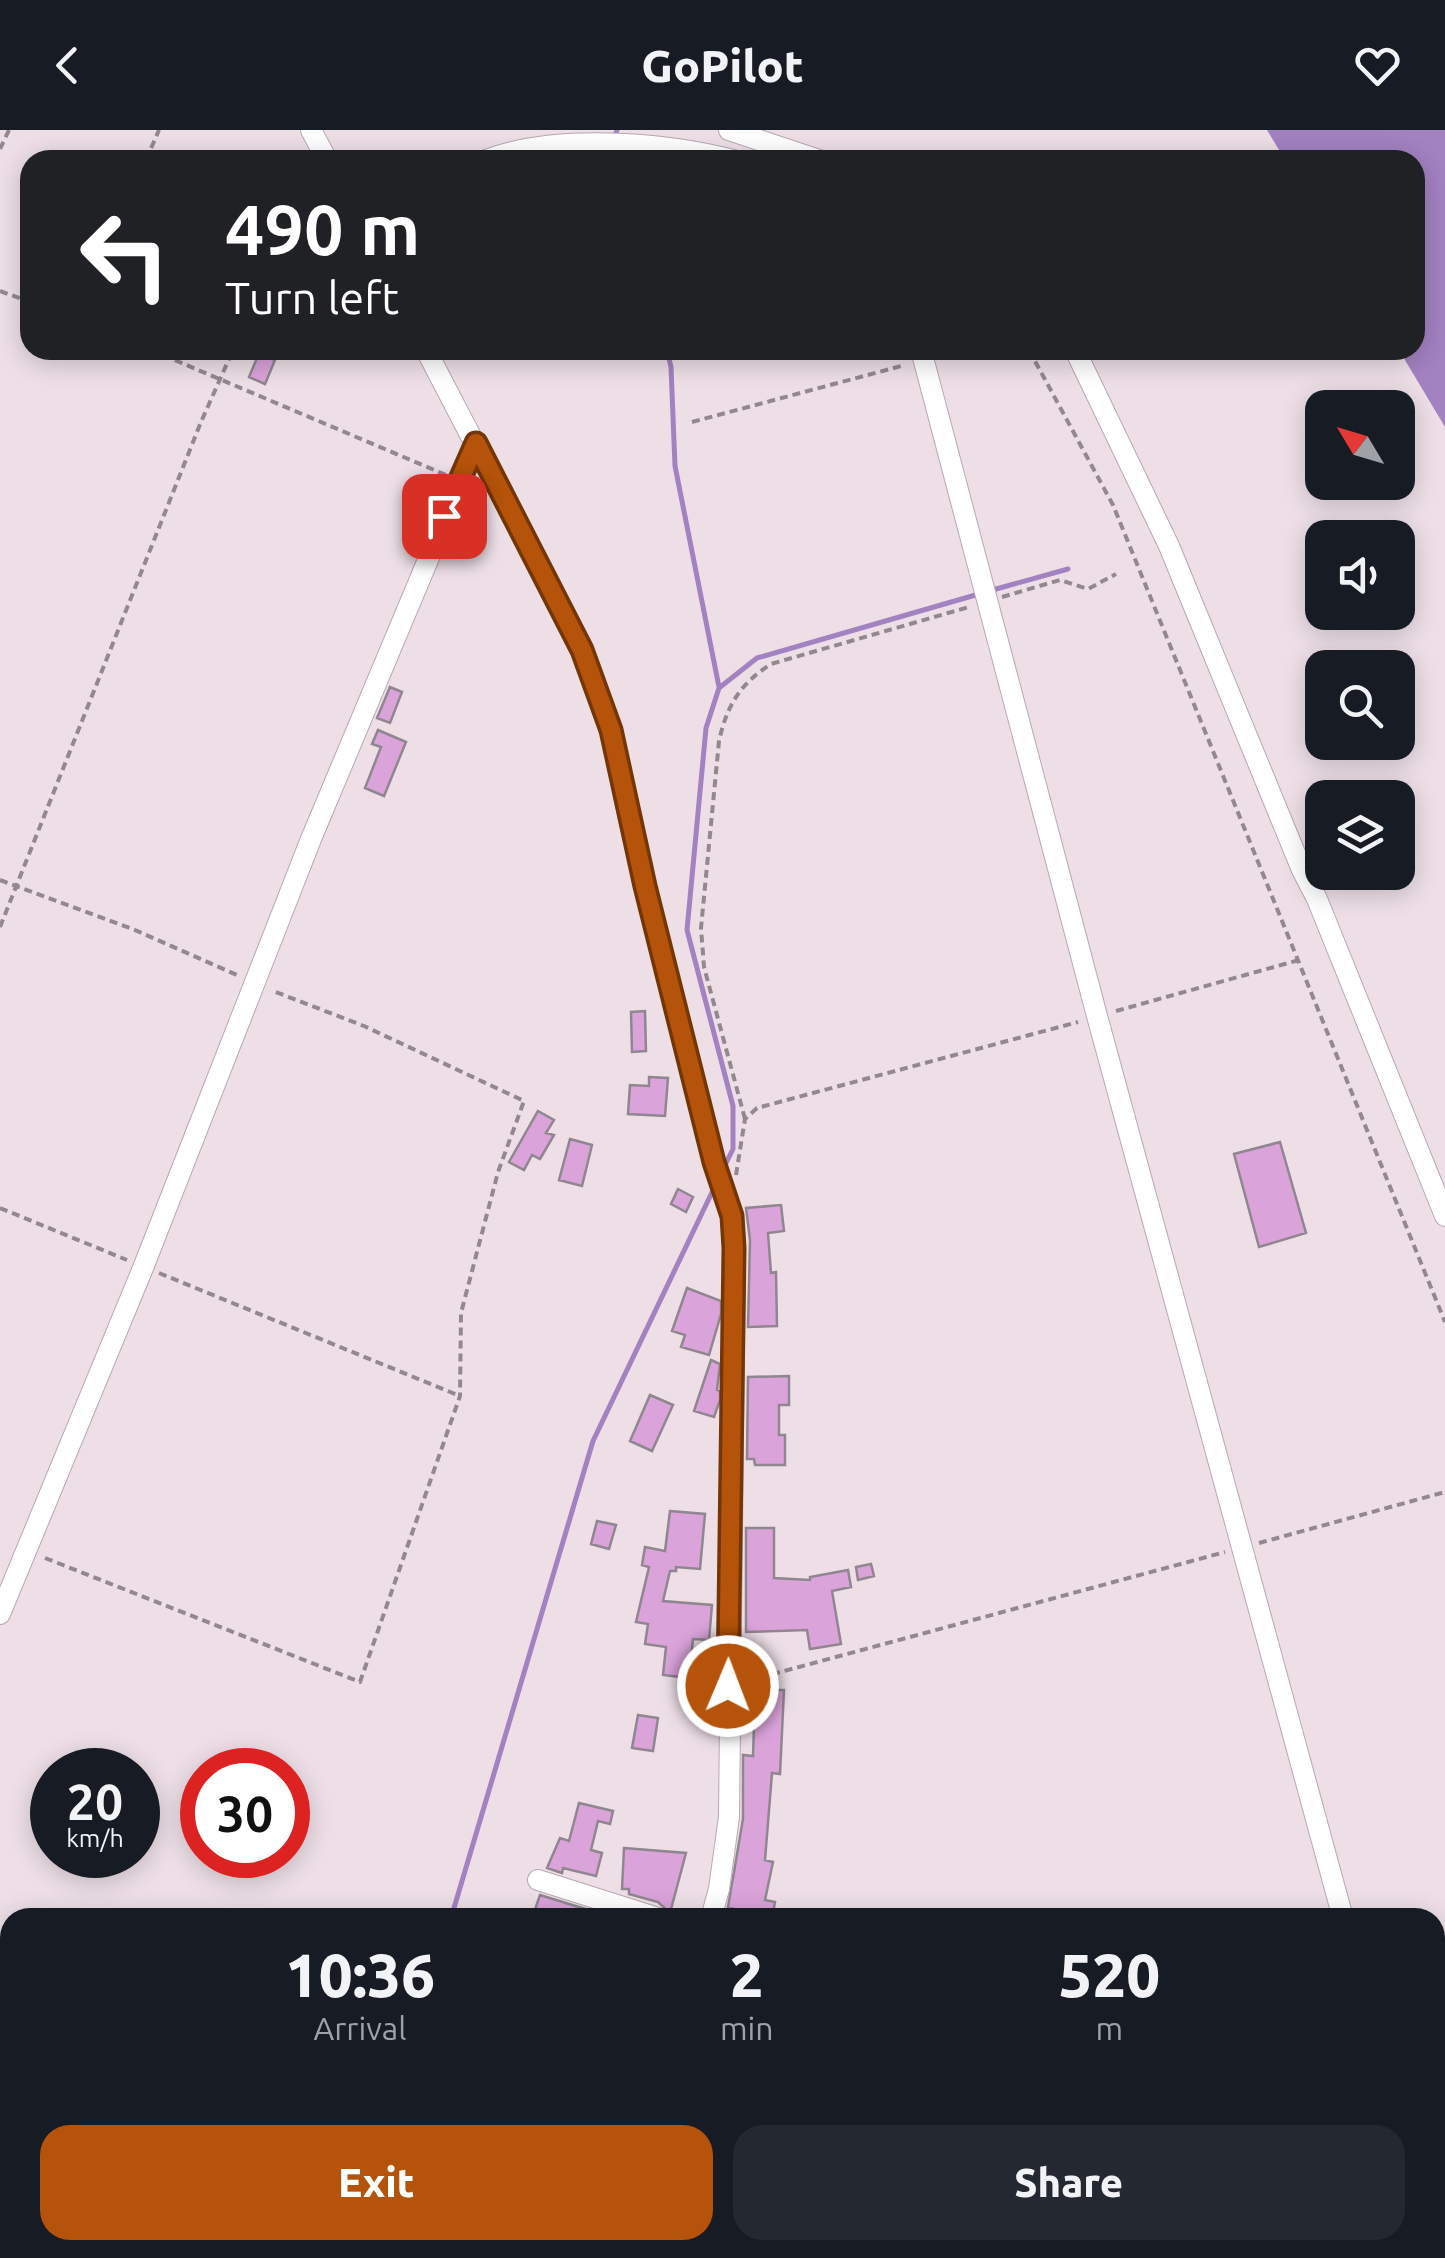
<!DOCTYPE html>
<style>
body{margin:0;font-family:Ubuntu,sans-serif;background:#242831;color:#f1f3f6;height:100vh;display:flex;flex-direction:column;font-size:38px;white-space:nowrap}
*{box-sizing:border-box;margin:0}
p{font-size:32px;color:#9ea1a6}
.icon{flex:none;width:55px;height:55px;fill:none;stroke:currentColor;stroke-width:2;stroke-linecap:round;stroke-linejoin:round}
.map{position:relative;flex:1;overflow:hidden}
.panel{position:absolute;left:0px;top:1778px;width:1445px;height:352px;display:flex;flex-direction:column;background:#171b24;border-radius:30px 30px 0 0;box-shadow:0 5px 25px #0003}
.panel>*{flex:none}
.guide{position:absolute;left:20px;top:20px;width:1405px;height:210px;border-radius:30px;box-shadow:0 5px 25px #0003;background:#202124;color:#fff;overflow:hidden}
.needle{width:65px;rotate:308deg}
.tools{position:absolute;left:1305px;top:260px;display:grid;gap:20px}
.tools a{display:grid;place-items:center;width:110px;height:110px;border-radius:20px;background:#171b24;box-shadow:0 5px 25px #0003;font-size:50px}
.speed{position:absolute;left:30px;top:1618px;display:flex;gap:20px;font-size:50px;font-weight:700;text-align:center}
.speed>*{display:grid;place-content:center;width:130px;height:130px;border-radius:50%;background:#171b24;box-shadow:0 5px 25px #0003;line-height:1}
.speed small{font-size:25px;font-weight:400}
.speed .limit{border:15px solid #d22;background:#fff;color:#111}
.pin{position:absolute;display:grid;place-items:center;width:85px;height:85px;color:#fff;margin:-42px;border-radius:20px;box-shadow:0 5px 15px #0006}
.me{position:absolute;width:110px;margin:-55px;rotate:1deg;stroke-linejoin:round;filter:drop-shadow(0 0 8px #0008)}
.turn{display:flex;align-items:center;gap:35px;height:210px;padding:0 40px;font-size:45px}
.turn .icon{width:130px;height:130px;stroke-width:2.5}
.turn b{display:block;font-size:70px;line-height:85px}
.eta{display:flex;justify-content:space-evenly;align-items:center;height:170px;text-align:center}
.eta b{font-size:60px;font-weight:800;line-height:70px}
.cta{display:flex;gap:20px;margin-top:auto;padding:20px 40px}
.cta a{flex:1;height:115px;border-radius:30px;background:#b45309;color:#fff;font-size:40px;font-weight:800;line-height:115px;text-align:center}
.cta a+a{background:#242831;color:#f1f3f6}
header{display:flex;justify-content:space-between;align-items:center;height:130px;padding:0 40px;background:#171b24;font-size:45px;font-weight:800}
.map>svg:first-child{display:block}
</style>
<header><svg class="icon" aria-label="back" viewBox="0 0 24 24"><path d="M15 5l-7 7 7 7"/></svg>GoPilot<svg class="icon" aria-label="heart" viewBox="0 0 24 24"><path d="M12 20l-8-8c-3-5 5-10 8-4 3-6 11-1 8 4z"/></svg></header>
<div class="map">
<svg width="1445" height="2128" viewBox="0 0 1445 2128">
<rect width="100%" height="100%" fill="#eedfe7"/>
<path fill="#a282c1" d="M 1267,0 L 1445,0 L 1445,297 L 1399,220 L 1415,220 L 1415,30 L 1285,30 Z"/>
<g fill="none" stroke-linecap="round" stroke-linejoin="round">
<path stroke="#a282c1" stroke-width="5" d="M 616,3 L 617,0
M 667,220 L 671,237 L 675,336 L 719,557
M 989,461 L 1068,439
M 724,1037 L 733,1019 L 733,976 L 687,800 L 706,598 L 719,558 L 757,528 L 979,464
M 451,1788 L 593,1311 L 715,1056
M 342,2128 L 345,2120"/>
</g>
<path fill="#daa3da" stroke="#908690" stroke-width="2.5" d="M 259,223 L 275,230 L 265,254 L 249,247 Z
M 390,557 L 402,562 L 390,593 L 377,588 Z
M 378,600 L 406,612 L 384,666 L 365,658 L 381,617 L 372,614 Z
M 645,881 L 646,921 L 632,922 L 631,882 Z
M 649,947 L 668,948 L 665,986 L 628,984 L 630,955 L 649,956 Z
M 538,981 L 554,990 L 546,1003 L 554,1005 L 540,1029 L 532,1025 L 524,1040 L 509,1032 Z
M 570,1009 L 592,1015 L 582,1056 L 559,1050 Z
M 1280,1012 L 1306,1103 L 1259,1117 L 1234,1024 Z
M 678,1059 L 693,1067 L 686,1082 L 671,1074 Z
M 781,1075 L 784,1101 L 768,1103 L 771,1143 L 776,1142 L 777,1196 L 748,1197 L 750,1110 L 746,1078 Z
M 687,1158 L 721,1171 L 721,1184 L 709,1225 L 681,1217 L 685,1205 L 672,1201 Z
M 711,1230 L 720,1234 L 717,1260 L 720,1261 L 720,1270 L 714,1287 L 694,1281 Z
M 789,1246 L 789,1275 L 779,1275 L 779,1305 L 785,1305 L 785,1335 L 755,1335 L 754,1329 L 747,1329 L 748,1247 Z
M 650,1265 L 673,1275 L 652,1321 L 630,1311 Z
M 670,1381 L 705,1384 L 700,1439 L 676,1437 L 676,1441 L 670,1441 L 663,1471 L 712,1475 L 709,1510 L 693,1509 L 689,1548 L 663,1545 L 666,1517 L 645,1514 L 648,1494 L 636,1492 L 649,1437 L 642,1435 L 645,1417 L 665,1421 Z
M 597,1391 L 616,1395 L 609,1419 L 591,1414 Z
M 746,1398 L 774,1398 L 774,1448 L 810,1450 L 810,1447 L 848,1440 L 851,1457 L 832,1461 L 841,1514 L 810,1519 L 807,1500 L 746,1502 Z
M 871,1434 L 874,1446 L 858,1450 L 856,1437 Z
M 744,1560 L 784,1560 L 780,1644 L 772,1643 L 765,1730 L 773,1732 L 765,1770 L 775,1772 L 772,1788 L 746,1788 L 747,1783 L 728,1777 L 743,1689 L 743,1625 L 753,1626 L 754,1595 L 744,1595 Z
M 638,1585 L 658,1588 L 653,1621 L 632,1618 Z
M 579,1673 L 613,1681 L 610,1694 L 598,1691 L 591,1720 L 602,1723 L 596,1746 L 563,1738 L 562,1743 L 547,1738 L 560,1708 L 569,1711 Z
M 624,1718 L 686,1723 L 670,1783 L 658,1772 L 629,1764 L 629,1759 L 622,1759 Z
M 540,1765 L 608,1786 L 608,1788 L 532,1788 Z"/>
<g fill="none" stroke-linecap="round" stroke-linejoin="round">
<defs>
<path id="street" d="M 311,0 L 327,30
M 729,0 L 819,30
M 486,30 C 555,4 662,12 733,30
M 426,220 L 582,520 L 611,600 L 629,689 L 670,855 L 714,1032 L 732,1086 L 735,1119 L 729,1687 L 719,1759 L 711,1788
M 921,220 L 1097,886 L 1343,1788
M 1075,220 L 1169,416 L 1302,740 L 1317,769 L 1445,1086
M 0,1484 L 143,1138 L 311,709 L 477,313
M 538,1750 L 658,1788
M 678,2120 L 702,2128
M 1434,2120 L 1436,2128
M 176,2128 L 178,2120
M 264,2128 L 267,2120
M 608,2128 L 611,2120
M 726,2128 L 753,2120"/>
</defs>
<use href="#street" stroke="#b7a9b0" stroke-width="22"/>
<path stroke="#93888e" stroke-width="4" stroke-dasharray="8 5" stroke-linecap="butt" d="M 0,19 L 9,0
M 146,30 L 159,0
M 0,161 L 30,172
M 151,220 L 446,345
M 1029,220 L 1113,375 L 1445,1192
M 692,292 L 905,235
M 1002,467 L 1060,450 L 1088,459 L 1116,444
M 0,750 L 135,800 L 237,845
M 0,797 L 201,292 L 233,220
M 1116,881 L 1299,830
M 745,989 L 704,837 L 701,798 L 719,611 C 727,575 740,554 771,534 L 969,477
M 736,1045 L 745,989 L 757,978 L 1078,892
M 0,1078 L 127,1130
M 159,1143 L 460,1266
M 1259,1413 L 1445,1362
M 45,1428 L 360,1552 L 460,1266 L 461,1183 L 498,1042 L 524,971 L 364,896 L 273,861
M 747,1551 L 1225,1422
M 1435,1941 L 1445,1938
M 918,2120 L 920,2128"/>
<use href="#street" stroke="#fff" stroke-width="20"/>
</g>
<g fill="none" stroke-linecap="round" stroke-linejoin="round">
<defs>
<path id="route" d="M 444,386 L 476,313 L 582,520 L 611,600 L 645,756 L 714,1032 L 732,1086 L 734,1118 L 728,1556"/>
</defs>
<use href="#route" stroke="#753606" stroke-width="25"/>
<use href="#route" stroke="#b45309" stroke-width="18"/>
</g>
</svg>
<div class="tools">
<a><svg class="needle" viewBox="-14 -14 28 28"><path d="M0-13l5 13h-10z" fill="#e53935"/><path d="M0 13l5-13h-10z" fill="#9ea1a6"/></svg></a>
<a><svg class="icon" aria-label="sound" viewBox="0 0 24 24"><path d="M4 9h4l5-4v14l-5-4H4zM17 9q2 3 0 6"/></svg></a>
<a><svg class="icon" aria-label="search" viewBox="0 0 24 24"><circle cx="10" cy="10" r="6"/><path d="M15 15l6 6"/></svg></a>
<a><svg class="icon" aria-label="layers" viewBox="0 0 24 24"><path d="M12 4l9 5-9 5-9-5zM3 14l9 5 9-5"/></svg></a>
</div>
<div class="speed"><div>20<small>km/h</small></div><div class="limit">30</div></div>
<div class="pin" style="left:444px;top:386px;background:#d93025"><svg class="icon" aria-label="arrive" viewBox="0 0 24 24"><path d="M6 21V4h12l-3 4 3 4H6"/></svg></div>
<svg class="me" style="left:728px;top:1556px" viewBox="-20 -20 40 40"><circle r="17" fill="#b45309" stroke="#fff" stroke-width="3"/><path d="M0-11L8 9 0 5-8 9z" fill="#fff"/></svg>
<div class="guide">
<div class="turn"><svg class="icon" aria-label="left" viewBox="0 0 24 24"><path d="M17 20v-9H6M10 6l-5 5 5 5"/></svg><div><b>490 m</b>Turn left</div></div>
</div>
<section class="panel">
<div class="eta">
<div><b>10:36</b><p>Arrival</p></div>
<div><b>2</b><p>min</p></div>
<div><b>520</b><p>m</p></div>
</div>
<div class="cta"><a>Exit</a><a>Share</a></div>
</section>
</div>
